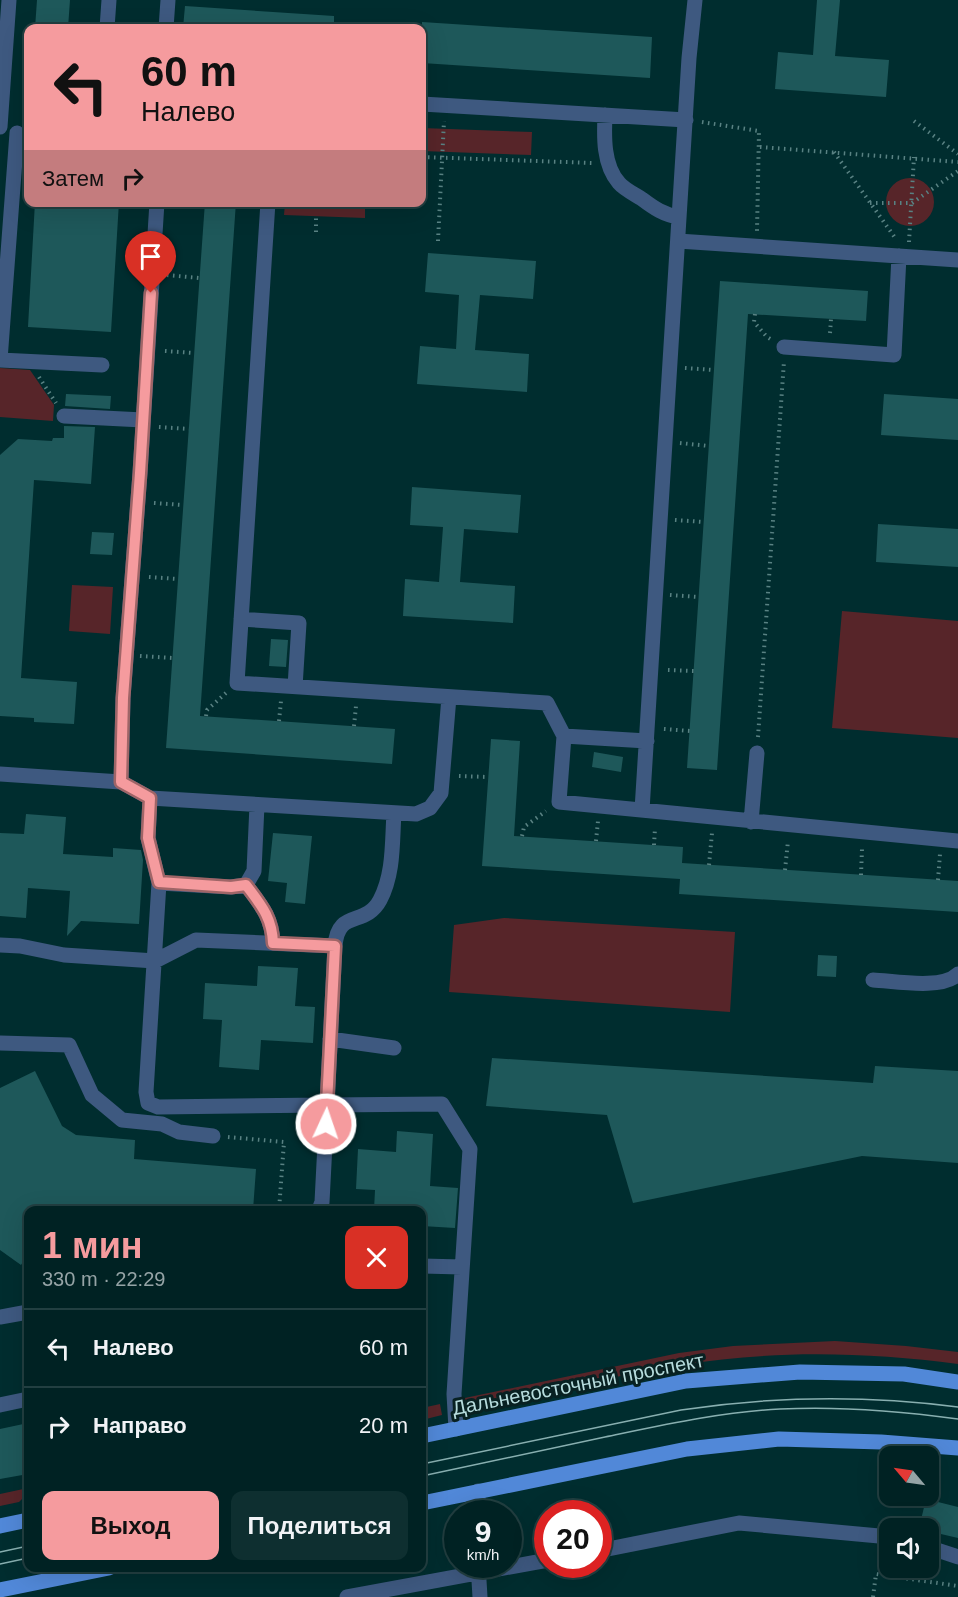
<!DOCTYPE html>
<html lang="ru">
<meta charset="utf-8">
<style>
body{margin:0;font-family:Arial,sans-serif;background:#0e2f30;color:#f1f3f6;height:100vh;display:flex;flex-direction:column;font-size:22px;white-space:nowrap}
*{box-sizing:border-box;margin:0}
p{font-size:20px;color:#95a4a6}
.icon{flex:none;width:33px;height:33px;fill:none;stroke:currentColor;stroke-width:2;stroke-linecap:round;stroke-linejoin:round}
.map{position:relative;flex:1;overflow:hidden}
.side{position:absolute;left:24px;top:1206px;width:402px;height:366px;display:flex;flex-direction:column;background:#002223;border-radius:12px;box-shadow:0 6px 24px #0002,0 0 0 2px #223f41}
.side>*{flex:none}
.guide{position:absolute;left:24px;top:24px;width:402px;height:183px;border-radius:12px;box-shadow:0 6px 24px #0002,0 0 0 2px #223f41;background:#f59b9e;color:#111;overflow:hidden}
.needle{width:39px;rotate:299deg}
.tools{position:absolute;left:879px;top:1446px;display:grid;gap:12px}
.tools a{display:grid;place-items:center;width:60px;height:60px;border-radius:12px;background:#002223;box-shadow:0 6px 24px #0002,0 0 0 2px #223f41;font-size:30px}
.speed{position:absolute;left:444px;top:1500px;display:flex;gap:12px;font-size:30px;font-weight:700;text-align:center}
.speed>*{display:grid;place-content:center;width:78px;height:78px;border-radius:50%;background:#002223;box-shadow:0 6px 24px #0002,0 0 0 2px #223f41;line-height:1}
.speed small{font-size:15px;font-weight:400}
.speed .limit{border:9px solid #d22;background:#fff;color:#111}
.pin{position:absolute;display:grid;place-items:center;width:51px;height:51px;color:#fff;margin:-62px -26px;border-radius:50% 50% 50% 0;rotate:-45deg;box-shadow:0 0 6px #0007}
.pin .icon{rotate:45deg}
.me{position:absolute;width:66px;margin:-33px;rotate:3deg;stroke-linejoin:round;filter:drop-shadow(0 0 4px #0008)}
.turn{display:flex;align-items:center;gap:21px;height:126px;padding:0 18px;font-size:27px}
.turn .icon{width:78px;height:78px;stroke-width:2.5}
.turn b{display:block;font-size:42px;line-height:51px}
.then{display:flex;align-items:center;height:57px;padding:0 18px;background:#0003;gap:12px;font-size:22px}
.round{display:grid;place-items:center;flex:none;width:63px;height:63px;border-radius:12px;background:#0e2f30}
.summary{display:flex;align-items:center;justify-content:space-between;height:102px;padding:0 18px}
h1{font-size:36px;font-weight:700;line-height:45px;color:#f59b9e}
.action{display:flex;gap:12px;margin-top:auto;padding:12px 18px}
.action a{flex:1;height:69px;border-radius:12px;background:#f59b9e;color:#111;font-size:24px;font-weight:700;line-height:69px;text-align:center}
.action a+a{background:#0e2f30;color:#f1f3f6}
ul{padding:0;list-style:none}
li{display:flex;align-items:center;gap:18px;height:78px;padding:0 18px;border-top:2px solid #223f41}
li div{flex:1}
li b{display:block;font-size:22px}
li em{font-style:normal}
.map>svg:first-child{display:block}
</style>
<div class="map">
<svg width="958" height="1597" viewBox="0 0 958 1597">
<rect width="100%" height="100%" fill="#002d2f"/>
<path fill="#572529" d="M 422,128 L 532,132 L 531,155 L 422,151 Z
M886 202a24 24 0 1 1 48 0a24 24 0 1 1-48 0Z
M 285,203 L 365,203 L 365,218 L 284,215 Z
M 0,368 L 30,370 L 54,405 L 53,421 L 0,417 Z
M 72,585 L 113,587 L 110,634 L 69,631 Z
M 842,611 L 958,621 L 958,738 L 832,728 Z
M 504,918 L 735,932 L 730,1012 L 449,992 L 454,925 Z
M 835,1341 L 906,1346 L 958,1352 L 958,1364 C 866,1352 772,1350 681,1365 C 607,1377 534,1395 461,1410 L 460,1399 L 679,1353 L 733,1346 Z
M 440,1404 L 442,1415 L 422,1420 L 422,1408 Z
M 28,1488 L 28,1493 L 19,1502 L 0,1506 L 0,1494 Z"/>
<path fill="#1e585a" d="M 37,0 L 70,0 L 68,28 L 35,28 Z
M 817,0 L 840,0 L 835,56 L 889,60 L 886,97 L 775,89 L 778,52 L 813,55 Z
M 185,6 L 334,16 L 334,28 L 183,28 Z
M 422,22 L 652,37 L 650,78 L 422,63 Z
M 35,202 L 119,202 L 111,332 L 28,327 Z
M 205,202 L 236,202 L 200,716 L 395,729 L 392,764 L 166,748 Z
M 428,253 L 536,261 L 533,299 L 480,295 L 475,350 L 529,354 L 527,392 L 417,384 L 420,346 L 456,349 L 459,295 L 425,292 Z
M 720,281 L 868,291 L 866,321 L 748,314 L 717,770 L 687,768 Z
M 66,394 L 111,396 L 110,409 L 65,406 Z
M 884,394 L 958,399 L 958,440 L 881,435 Z
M 64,426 L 95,427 L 91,484 L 34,480 L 21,678 L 77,682 L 74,724 L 34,722 L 34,718 L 0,716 L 0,455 L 18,439 L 52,441 L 53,438 L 64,438 Z
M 412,487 L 521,495 L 518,533 L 464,529 L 460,582 L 515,586 L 513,623 L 403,616 L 405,579 L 439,582 L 443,527 L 410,525 Z
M 878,524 L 958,529 L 958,567 L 876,562 Z
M 92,532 L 114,533 L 112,555 L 90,554 Z
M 271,639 L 288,640 L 286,667 L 269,666 Z
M 491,739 L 520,741 L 514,836 L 683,847 L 682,863 L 958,881 L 958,912 L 679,894 L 680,879 L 482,866 Z
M 594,752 L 623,757 L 621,772 L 592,767 Z
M 26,814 L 66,817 L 63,854 L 113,857 L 113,848 L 141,850 L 143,860 L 139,924 L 81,921 L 67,936 L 70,891 L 28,888 L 26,918 L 0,916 L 0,833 L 24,834 Z
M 273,833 L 312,836 L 305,904 L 285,902 L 287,883 L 268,881 Z
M 818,955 L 837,956 L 836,977 L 817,976 Z
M 258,966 L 298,968 L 295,1006 L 315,1007 L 313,1043 L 261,1040 L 259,1070 L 219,1067 L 222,1020 L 203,1019 L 205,983 L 257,986 Z
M 492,1058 L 873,1083 L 875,1066 L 958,1071 L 958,1163 L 862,1156 L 633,1203 L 607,1115 L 486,1106 Z
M 35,1071 L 62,1126 L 76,1135 L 135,1140 L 134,1159 L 256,1169 L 253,1210 L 28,1210 L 28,1254 L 21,1265 L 0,1250 L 0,1088 Z
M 397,1131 L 433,1134 L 430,1186 L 458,1188 L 455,1228 L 422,1226 L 422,1210 L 374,1210 L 375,1190 L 356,1189 L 358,1149 L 396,1152 Z
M 28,1423 L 28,1474 L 0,1479 L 0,1429 Z
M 926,1499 L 958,1507 L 958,1538 L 928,1531 L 928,1528 L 919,1528 Z"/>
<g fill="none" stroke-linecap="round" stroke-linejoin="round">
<path stroke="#598283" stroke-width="4" stroke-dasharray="1.5 4.5" stroke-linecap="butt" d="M 914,121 L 958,154
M 702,122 L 759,131 L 757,231
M 760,147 L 958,162
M 834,152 L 896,239
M 422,157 L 593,163
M 870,203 L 912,203 L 958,171
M 316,232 L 316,216
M 438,241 L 444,121
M 909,242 L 914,157
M 167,275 L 199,278
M 755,314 L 754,322 L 767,337 L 772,340
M 830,333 L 831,319
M 165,351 L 194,353
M 685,368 L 714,370
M 39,377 L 56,403
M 159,427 L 189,429
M 680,443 L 709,446
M 154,503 L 183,505
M 675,520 L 704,522
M 149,577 L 178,579
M 670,595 L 699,597
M 140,656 L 173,658
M 668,670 L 694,671
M 206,716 L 207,710 L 226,693
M 279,721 L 281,701
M 354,726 L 356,706
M 664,729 L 690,731
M 758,737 L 784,361
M 459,776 L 488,777
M 522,836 L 524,827 L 546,811
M 596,841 L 598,821
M 654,845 L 655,828
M 709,865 L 712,833
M 785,870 L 788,841
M 861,875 L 862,849
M 938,880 L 940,854
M 228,1137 L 284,1142 L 279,1210
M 873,1597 L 876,1574 L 958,1586"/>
<path stroke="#3e5980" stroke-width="15" d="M 107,28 L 109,0
M 166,28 L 168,0
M 422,104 L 686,120
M 605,115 C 604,136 603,165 619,183 C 624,189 634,194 642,199 C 654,208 664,215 679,217
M 0,127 L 9,0
M 268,202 L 237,683 L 547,703 L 564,736
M 678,241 L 958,260
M 784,347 L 894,355 L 899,256
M 0,360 L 17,133
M 0,360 L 102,365
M 64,416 L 143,420
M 241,619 L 299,623 L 295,687
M 647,741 L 564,736 L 559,802 L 958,841
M 0,774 L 121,782
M 150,798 L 121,782 L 123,698 L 140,473 L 157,202
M 642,810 L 689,58 L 695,0
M 751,822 L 757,753
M 159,883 L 231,887 L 246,885 L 254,871 L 257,805
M 246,885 C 261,905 272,917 273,943
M 0,945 L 20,946 L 64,955 L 155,961 L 196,940 L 335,946 L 327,1105 L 442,1104 L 470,1149 L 454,1394 L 456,1429
M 335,946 C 338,908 365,928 380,900 C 394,873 392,843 394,813
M 873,980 C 895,981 942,990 958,974
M 330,1039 L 394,1048
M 0,1043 L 69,1045 L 92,1095 L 122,1120 L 162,1124 L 179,1132 L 213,1136
M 319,1210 L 322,1202 L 327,1105 L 158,1107 L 148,1103 L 146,1092 L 159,883 L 148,838 L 150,798 L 416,814 L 430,808 L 441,793 L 449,697
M 422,1266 L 462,1267
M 0,1317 L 28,1312
M 0,1405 L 28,1399
M 478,1514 L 478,1491
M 928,1547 L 958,1557
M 598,1551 L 739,1523 L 890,1537
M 478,1564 L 480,1597
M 347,1597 L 548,1560"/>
<path stroke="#5188d8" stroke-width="15" d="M 422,1436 L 686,1381 L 800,1372 L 904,1374 L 958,1382
M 422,1503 L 687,1449 L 779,1439 L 881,1442 L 958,1448
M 0,1526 L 28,1520
M 0,1590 L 109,1568"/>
<path stroke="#88afb0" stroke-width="1.5" d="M 422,1464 L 681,1410 C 774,1396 865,1395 958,1407
M 422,1476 C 483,1463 544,1450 605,1437 C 663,1425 721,1412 780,1409 C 839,1406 900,1411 958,1419
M 0,1552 L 28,1546
M 0,1564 L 28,1558"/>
</g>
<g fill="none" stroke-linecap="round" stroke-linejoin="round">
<defs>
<path id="route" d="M 151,293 L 140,473 L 123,698 L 121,782 L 150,798 L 148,838 L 159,882 L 231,887 L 246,885 C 261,905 272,917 273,943 L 335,946 L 326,1124"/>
</defs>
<use href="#route" stroke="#9f6567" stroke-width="15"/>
<use href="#route" stroke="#f59b9e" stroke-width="10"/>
</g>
<g text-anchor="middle" stroke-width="6" stroke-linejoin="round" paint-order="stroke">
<g font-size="20" fill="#b6dbdc" stroke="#082122">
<text transform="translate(578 1384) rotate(-11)" y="7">Дальневосточный проспект</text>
</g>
</g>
</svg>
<div class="tools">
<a><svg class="needle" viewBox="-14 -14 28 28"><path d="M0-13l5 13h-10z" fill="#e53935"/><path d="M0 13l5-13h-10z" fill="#95a4a6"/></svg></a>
<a><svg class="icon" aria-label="sound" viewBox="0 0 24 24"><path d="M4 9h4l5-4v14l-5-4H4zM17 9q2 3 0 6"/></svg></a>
</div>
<div class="speed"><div>9<small>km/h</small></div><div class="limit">20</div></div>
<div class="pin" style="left:151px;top:293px;background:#d93025"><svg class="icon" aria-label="arrive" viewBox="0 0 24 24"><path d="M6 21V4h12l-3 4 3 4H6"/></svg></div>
<svg class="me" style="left:326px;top:1124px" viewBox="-20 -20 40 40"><circle r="17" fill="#f59b9e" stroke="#fff" stroke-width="3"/><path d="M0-11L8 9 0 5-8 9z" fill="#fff"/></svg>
<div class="guide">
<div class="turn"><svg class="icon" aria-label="left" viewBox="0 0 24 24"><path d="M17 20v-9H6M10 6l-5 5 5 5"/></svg><div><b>60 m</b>Налево</div></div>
<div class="then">Затем<svg class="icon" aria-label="right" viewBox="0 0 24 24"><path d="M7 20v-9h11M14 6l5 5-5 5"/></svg></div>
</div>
<section class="side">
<div class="summary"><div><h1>1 мин</h1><p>330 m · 22:29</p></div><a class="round" style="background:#d93025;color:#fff"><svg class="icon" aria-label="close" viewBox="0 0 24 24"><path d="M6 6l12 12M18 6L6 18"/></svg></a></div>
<ul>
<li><svg class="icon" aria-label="left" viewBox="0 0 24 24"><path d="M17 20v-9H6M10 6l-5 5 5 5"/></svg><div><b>Налево</b></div><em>60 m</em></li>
<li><svg class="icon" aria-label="right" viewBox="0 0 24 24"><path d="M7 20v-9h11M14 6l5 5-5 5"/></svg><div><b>Направо</b></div><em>20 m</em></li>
</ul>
<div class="action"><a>Выход</a><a>Поделиться</a></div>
</section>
</div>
